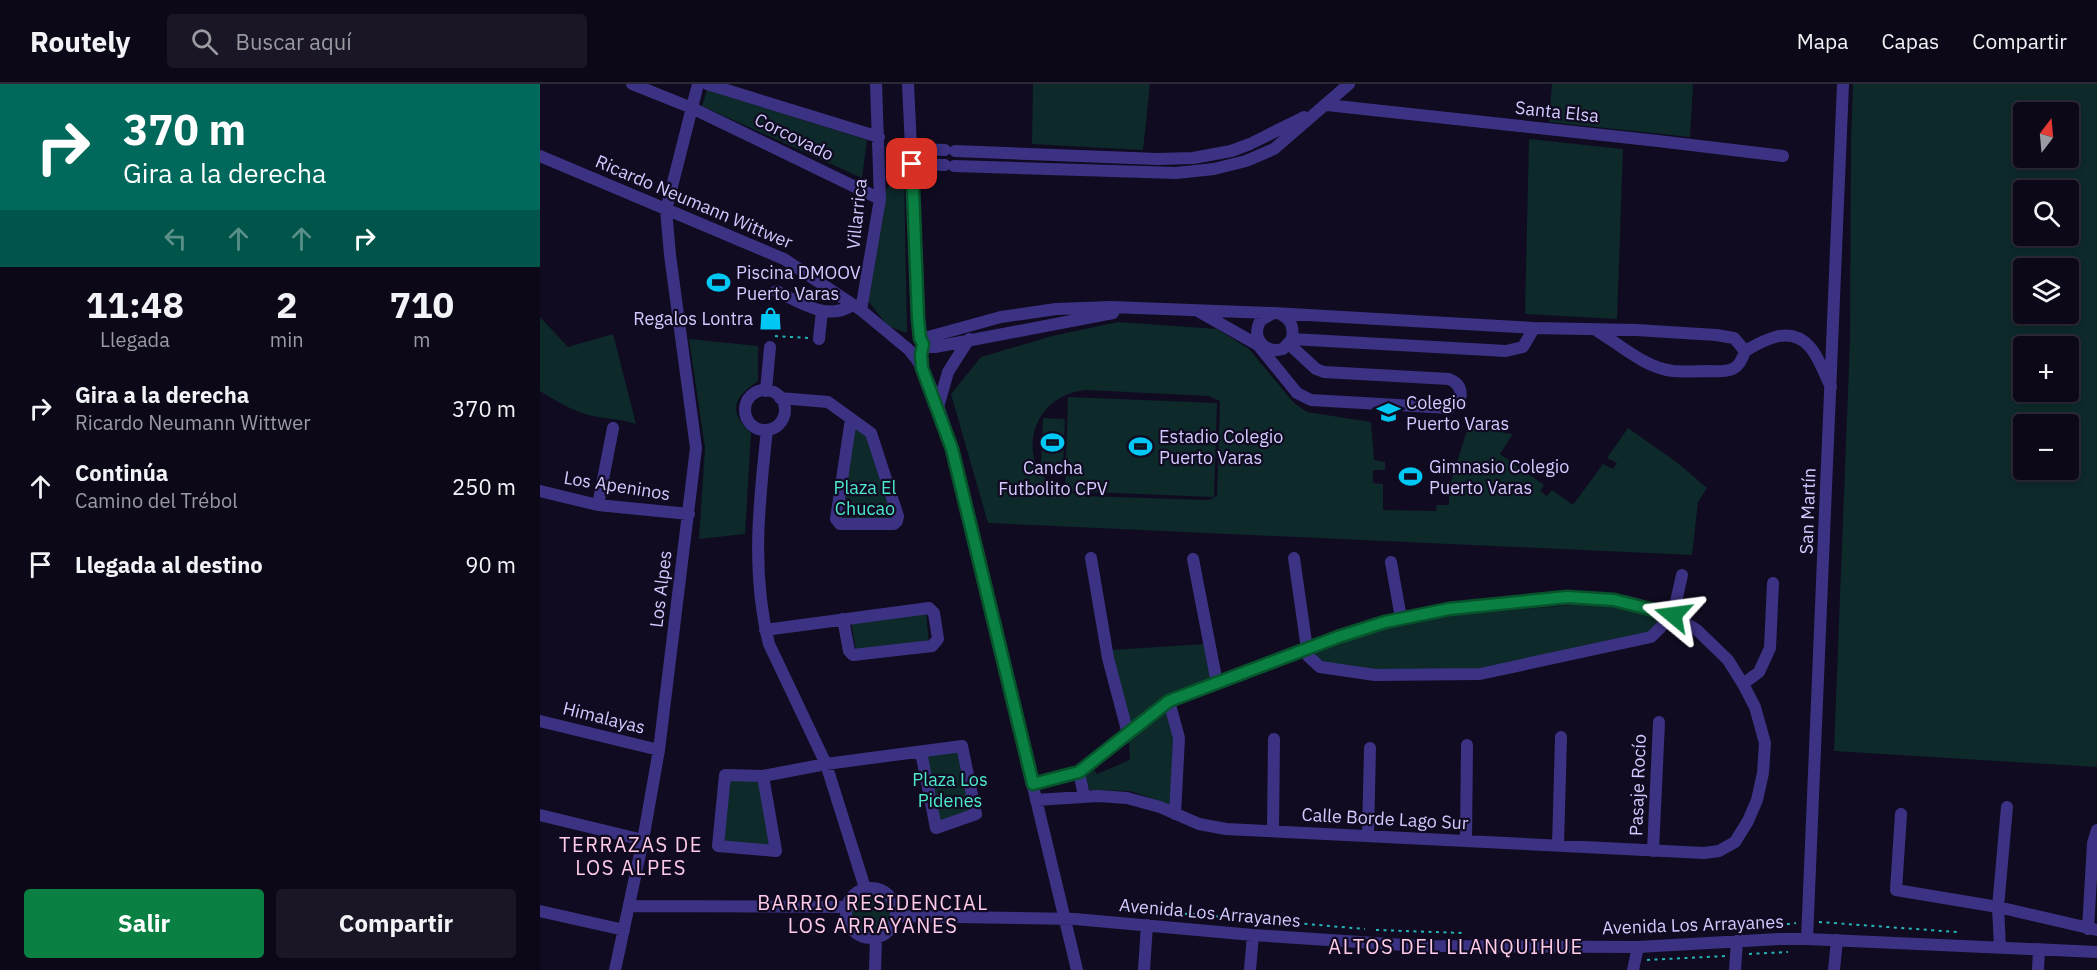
<!DOCTYPE html>
<html lang="es">
<meta charset="utf-8">
<style>
body{margin:0;font-family:"IBM Plex Sans",sans-serif;background:#1a1625;color:#f1f3f6;height:100vh;display:flex;flex-direction:column;font-size:22px;white-space:nowrap}
*{box-sizing:border-box;margin:0}
p{font-size:20px;color:#9a9aa2}
.icon{flex:none;width:33px;height:33px;fill:none;stroke:currentColor;stroke-width:2;stroke-linecap:round;stroke-linejoin:round}
.map{position:relative;flex:1;overflow:hidden}
.sheet{display:flex;flex-direction:column;background:#0c0818;width:540px}
.sheet>*{flex:none}
.hud{background:#00695c;color:#fff;overflow:hidden}
.needle{width:39px;rotate:16deg}
.fabs{position:absolute;left:1473px;top:18px;display:grid;gap:12px}
.fabs a{display:grid;place-items:center;width:66px;height:66px;border-radius:6px;background:#0c0818;box-shadow:0 3px 9px #0003,0 0 0 2px #2c2937;font-size:30px}
.pin{position:absolute;display:grid;place-items:center;width:51px;height:51px;color:#fff;margin:-26px;border-radius:12px;box-shadow:0 3px 9px #0006}
.me{position:absolute;width:66px;margin:-33px;rotate:286deg;stroke-linejoin:round;filter:drop-shadow(0 0 4px #0008)}
.turn{display:flex;align-items:center;gap:21px;height:126px;padding:0 24px;font-size:27px}
.turn .icon{width:78px;height:78px;stroke-width:2.5}
.turn b{display:block;font-size:42px;line-height:51px}
.lanes{display:flex;align-items:center;height:57px;padding:0 24px;background:#0003;justify-content:center;gap:30px;direction:ltr}
.lanes .off{opacity:.35}
.eta{display:flex;justify-content:space-evenly;align-items:center;height:102px;text-align:center}
.eta b{font-size:36px;font-weight:700;line-height:42px}
.primary-button{display:flex;gap:12px;margin-top:auto;padding:12px 24px}
.primary-button a{flex:1;height:69px;border-radius:6px;background:#0b8043;color:#fff;font-size:24px;font-weight:700;line-height:69px;text-align:center}
.primary-button a+a{background:#1a1625;color:#f1f3f6}
ul{padding:0;list-style:none}
li{display:flex;align-items:center;gap:18px;height:78px;padding:0 24px}
li div{flex:1}
li b{display:block;font-size:22px}
li em{font-style:normal}
header{display:flex;align-items:center;gap:36px;box-sizing:border-box;height:84px;padding:0 30px;background:#0c0818;border-bottom:2px solid #2c2937}
header strong{font-size:28px}
nav{display:flex;gap:33px;margin-inline-start:auto;font-size:21px}
.search{width:420px;height:54px;background:#1a1625;display:flex;align-items:center;gap:15px;box-sizing:border-box;padding:0 21px;border-radius:6px;color:#9a9aa2;font-size:22px}
main{display:flex;flex:1;min-height:0}
.map>svg:first-child{display:block}
</style>
<header>
<strong>Routely</strong>
<div class="search"><svg class="icon" aria-label="search" viewBox="0 0 24 24"><circle cx="10" cy="10" r="6"/><path d="M15 15l6 6"/></svg>Buscar aquí</div>
<nav><a>Mapa</a><a>Capas</a><a>Compartir</a></nav>
</header>
<main>
<section class="sheet">
<div class="hud">
<div class="turn"><svg class="icon" aria-label="right" viewBox="0 0 24 24"><path d="M7 20v-9h11M14 6l5 5-5 5"/></svg><div><b>370 m</b>Gira a la derecha</div></div>
<div class="lanes"><svg class="icon off" aria-label="left" viewBox="0 0 24 24"><path d="M17 20v-9H6M10 6l-5 5 5 5"/></svg><svg class="icon off" aria-label="ahead" viewBox="0 0 24 24"><path d="M12 20V5M6 11l6-6 6 6"/></svg><svg class="icon off" aria-label="ahead" viewBox="0 0 24 24"><path d="M12 20V5M6 11l6-6 6 6"/></svg><svg class="icon" aria-label="right" viewBox="0 0 24 24"><path d="M7 20v-9h11M14 6l5 5-5 5"/></svg></div>
</div>
<div class="eta">
<div><b>11:48</b><p>Llegada</p></div>
<div><b>2</b><p>min</p></div>
<div><b>710</b><p>m</p></div>
</div>
<ul>
<li><svg class="icon" aria-label="right" viewBox="0 0 24 24"><path d="M7 20v-9h11M14 6l5 5-5 5"/></svg><div><b>Gira a la derecha</b><p>Ricardo Neumann Wittwer</p></div><em>370 m</em></li>
<li><svg class="icon" aria-label="ahead" viewBox="0 0 24 24"><path d="M12 20V5M6 11l6-6 6 6"/></svg><div><b>Continúa</b><p>Camino del Trébol</p></div><em>250 m</em></li>
<li><svg class="icon" aria-label="arrive" viewBox="0 0 24 24"><path d="M6 21V4h12l-3 4 3 4H6"/></svg><div><b>Llegada al destino</b></div><em>90 m</em></li>
</ul>
<div class="primary-button"><a>Salir</a><a>Compartir</a></div>
</section>
<div class="map">
<svg width="1557" height="886" viewBox="0 0 1557 886">
<rect width="100%" height="100%" fill="#100b20"/>
<path fill="#0d292a" fill-rule="evenodd" d="M 493,0 L 610,0 L 603,66 L 492,60 Z
M 1012,0 L 1153,0 L 1150,53 L 1009,38 Z
M 1313,0 L 1557,0 L 1557,683 L 1294,667 L 1310,257 L 1311,61 ZM 1484,28 L 1528,28 L 1528,74 L 1484,74 ZM 1484,106 L 1528,106 L 1528,152 L 1484,152 ZM 1484,184 L 1528,184 L 1528,230 L 1484,230 ZM 1484,262 L 1528,262 L 1528,308 L 1484,308 ZM 1484,340 L 1528,340 L 1528,386 L 1484,386 Z
M 167,6 L 327,56 L 322,94 L 162,22 Z
M 989,55 L 1083,65 L 1077,235 L 985,230 Z
M 364,88 L 367,249 L 348,242 L 328,217 L 346,105 Z
M 0,233 L 28,263 L 73,250 L 96,340 C 81,335 67,335 53,332 C 34,328 16,317 0,307 Z
M 578,238 L 677,245 L 709,265 L 754,319 L 767,328 L 831,338 L 834,376 L 845,378 L 845,386 L 833,386 L 833,399 L 843,400 L 843,426 L 896,427 L 897,421 L 909,421 L 909,404 L 928,343 L 973,350 L 960,370 L 1004,401 L 1000,407 L 1007,412 L 1012,406 L 1033,421 L 1063,380 L 1073,385 L 1077,379 L 1067,374 L 1088,344 L 1139,380 L 1167,404 L 1158,418 L 1152,471 L 448,439 L 411,310 L 441,273 L 512,252 ZM 546,306 L 669,312 L 680,317 L 677,412 L 669,416 L 545,412 L 525,407 L 674,413 L 677,319 L 528,313 L 525,407 C 473,388 486,311 546,306 Z
M 149,255 L 218,262 L 218,297 C 194,313 187,327 211,349 L 205,450 L 159,455 L 165,364 Z
M 503,334 L 525,335 L 523,382 L 501,381 Z
M 314,343 L 327,352 L 353,430 L 352,436 L 305,436 L 300,430 Z
M 1061,518 L 1127,534 L 1109,550 L 940,586 L 836,587 L 781,579 L 764,570 L 868,536 Z
M 386,528 L 389,559 L 316,567 L 311,537 Z
M 664,560 L 672,595 L 589,643 L 572,566 Z
M 627,625 L 633,655 L 631,721 L 590,707 L 549,706 L 546,692 L 554,685 L 557,690 L 590,676 L 589,657 Z
M 421,664 L 434,729 L 397,742 L 383,669 Z
M 187,693 L 221,694 L 234,765 L 180,761 Z
M308 829a23 23 0 1 1 46 0a23 23 0 1 1-46 0Z"/>
<g fill="none" stroke-linecap="round" stroke-linejoin="round">
<path stroke="#24b5b9" stroke-width="2" stroke-dasharray="3 4.5" stroke-linecap="butt" d="M 235,252 L 268,254
M 585,826 L 614,827 L 825,845
M 1279,838 L 1417,848
M 1232,842 L 1256,839
M 836,846 L 923,849
M 1209,870 L 1248,868
M 1107,876 L 1185,872"/>
<path stroke="#3c3283" stroke-width="12" d="M 92,0 L 152,24 L 340,115
M 167,0 L 339,53
M 368,0 L 380,254
M 787,21 L 1118,57 L 1243,72
M 372,65 L 405,66
M 415,67 L 617,75 L 653,74 L 691,67 L 710,60 L 764,33
M 0,72 L 244,175 L 321,226 L 368,265
M 372,80 L 405,81
M 414,82 L 636,89 L 674,85 L 706,77 L 734,65 L 809,0
M 236,207 C 260,218 288,238 312,221
M 321,226 L 340,115 L 336,0
M 658,227 L 718,261 L 757,309 L 771,316 L 909,324 L 920,315 C 922,306 919,299 909,295 L 784,288 L 776,285 L 749,260
M 740,230 C 751,235 754,243 752,255 L 743,265 C 724,270 710,253 721,236 L 733,229 L 994,244 L 1096,246 L 1176,251 L 1194,254 L 1205,267
M 1056,246 C 1079,260 1105,284 1133,287 C 1145,288 1158,287 1170,287 C 1190,288 1199,287 1205,267 C 1224,256 1250,241 1269,262 C 1279,272 1284,290 1291,303
M 279,255 L 282,227
M 381,255 L 461,233 L 516,225 L 571,223 L 730,229
M 752,255 L 966,267 L 983,263 L 994,244
M 383,263 L 395,263 L 573,229
M 370,267 C 390,288 403,337 412,365 L 537,886
M205 326a20 20 0 1 1 40 0a20 20 0 1 1-40 0Z
M 226,307 L 230,263
M 240,314 L 288,318 L 331,349 L 358,432 L 357,437 L 354,440 L 300,440 L 296,435 L 311,335
M 398,323 L 408,288 L 429,255
M 227,346 C 219,418 211,489 229,560 L 286,680 L 325,804
M 0,407 L 58,421 L 149,430
M 58,421 L 73,344
M 551,474 L 568,574 L 588,650
M 754,474 L 768,572 L 780,583 L 835,591 L 940,590 L 1111,553 L 1133,531 L 1142,491
M 653,475 L 677,599
M 851,478 L 861,534
M 225,546 L 389,524 L 394,529 L 398,555 L 392,562 L 313,571 L 309,567 L 303,535
M 1203,600 L 1219,588 L 1230,564 L 1233,499
M 629,617 L 639,654 L 635,730
M 0,637 L 119,666
M 539,688 L 544,712
M 223,692 L 236,767 L 178,762 L 185,691 L 223,692 L 286,680 L 422,662 L 436,730 L 396,744 L 381,668
M 493,700 L 539,688 L 629,617 L 830,542 L 885,529 L 933,522 L 1027,513 L 1059,514 L 1088,518 L 1133,531 L 1157,546 L 1188,576 L 1203,600 L 1215,623 L 1225,659 L 1223,689 L 1217,716 L 1208,737 L 1195,758 L 1179,767 L 1164,769 L 686,745 L 659,740 L 620,723 L 587,714 L 558,712 L 496,716
M 1361,730 L 1356,806 L 1458,823 L 1557,846
M 0,731 L 103,756
M 733,747 L 734,655
M 828,752 L 830,664
M 926,757 L 927,661
M 1018,762 L 1021,653
M 1113,767 L 1119,638
M306 829a25 25 0 1 1 50 0a25 25 0 1 1-50 0Z
M 89,822 L 306,823
M 0,827 L 84,846
M 356,832 L 535,835 L 713,851 L 880,862 L 1098,863 L 1239,855 L 1267,855 L 1557,868
M 1548,845 L 1553,759 L 1557,746
M 1267,855 L 1303,0
M 1460,863 L 1458,823 L 1467,723
M 75,886 L 103,756 L 119,666 L 156,364 L 130,171 L 126,126 L 158,0
M 335,886 L 336,854
M 604,886 L 607,841
M 710,886 L 713,851
M 1093,886 L 1098,863
M 1195,886 L 1197,857
M 1294,886 L 1297,856
M 1498,886 L 1499,865"/>
</g>
<g fill="none" stroke-linecap="round" stroke-linejoin="round">
<defs>
<path id="route" d="M 372,80 L 378,234 L 380,254 L 383,260 L 381,271 L 382,284 L 412,365 L 493,700 L 539,688 L 629,617 L 798,553 L 845,538 L 909,525 L 1027,513 L 1074,516 L 1133,531"/>
</defs>
<use href="#route" stroke="#07532c" stroke-width="15"/>
<use href="#route" stroke="#0b8043" stroke-width="10"/>
</g>
<defs>
<symbol id="stadium-bare" viewBox="-9 -9 18 18"><path d="M0-5a6.5 5 0 1 0 0 10a6.5 5 0 1 0 0-10ZM-3.5-1.8h7v3.6h-7Z" fill="#00c7f4" stroke="#100b20" stroke-width="2.5" paint-order="stroke"/></symbol>
<symbol id="shop-bare" viewBox="-9 -9 18 18"><path d="M-5-2.5h2.3a2.7 3.5 0 0 1 5.4 0H5L5.5 6h-11ZM-1.5-2.5h3a1.5 2.3 0 0 0-3 0Z" fill="#00c7f4" stroke="#100b20" stroke-width="2.5" paint-order="stroke"/></symbol>
<symbol id="school-bare" viewBox="-9 -9 18 18"><path d="M0-5L7-2L0 1L-7-2ZM-4 1L0 2.5L4 1V4Q0 6-4 4Z" fill="#00c7f4" stroke="#100b20" stroke-width="2.5" paint-order="stroke"/></symbol>
</defs>
<g fill-rule="evenodd">
<use href="#stadium-bare" x="162" y="182" width="33" height="33"/>
<use href="#shop-bare" x="214" y="218" width="33" height="33"/>
<use href="#school-bare" x="832" y="312" width="33" height="33"/>
<use href="#stadium-bare" x="496" y="342" width="33" height="33"/>
<use href="#stadium-bare" x="584" y="346" width="33" height="33"/>
<use href="#stadium-bare" x="854" y="376" width="33" height="33"/>
</g>
<g text-anchor="middle" stroke-width="4.5" stroke-linejoin="round" paint-order="stroke">
<g font-size="18" fill="#d4c9ff" stroke="#100b20">
<text transform="translate(1017 28) rotate(6)" y="6">Santa Elsa</text>
<text transform="translate(254 53) rotate(26)" y="6">Corcovado</text>
<text transform="translate(154 118) rotate(23)" y="6">Ricardo Neumann Wittwer</text>
<text transform="translate(317 130) rotate(-84)" y="6">Villarrica</text>
<text transform="translate(77 402) rotate(9)" y="6">Los Apeninos</text>
<text transform="translate(1268 427) rotate(-88)" y="6">San Martín</text>
<text transform="translate(121 505) rotate(-83)" y="6">Los Alpes</text>
<text transform="translate(64 634) rotate(14)" y="6">Himalayas</text>
<text transform="translate(1098 701) rotate(-88)" y="6">Pasaje Rocío</text>
<text transform="translate(845 735) rotate(3)" y="6">Calle Borde Lago Sur</text>
<text transform="translate(670 829) rotate(5)" y="6">Avenida Los Arrayanes</text>
<text transform="translate(1153 841) rotate(-2)" y="6">Avenida Los Arrayanes</text>
</g>
<g font-size="18" fill="#d4c9ff" stroke="#100b20" text-anchor="start">
<text x="196" y="195">Piscina DMOOV<tspan x="196" dy="21">Puerto Varas</tspan></text>
<text x="213" y="241" text-anchor="end">Regalos Lontra</text>
<text x="866" y="325">Colegio<tspan x="866" dy="21">Puerto Varas</tspan></text>
<text x="619" y="359">Estadio Colegio<tspan x="619" dy="21">Puerto Varas</tspan></text>
<text x="889" y="389">Gimnasio Colegio<tspan x="889" dy="21">Puerto Varas</tspan></text>
<text x="513" y="390" text-anchor="middle">Cancha<tspan x="513" dy="21">Futbolito CPV</tspan></text>
</g>
<g font-size="18" fill="#4de8cf" stroke="#100b20">
<text x="325" y="410">Plaza El<tspan x="325" dy="21">Chucao</tspan></text>
<text x="410" y="702">Plaza Los<tspan x="410" dy="21">Pidenes</tspan></text>
</g>
<g font-size="20" letter-spacing="1.5" fill="#ffcbe8" stroke="#100b20">
<text x="91" y="768">TERRAZAS DE<tspan x="91" dy="23">LOS ALPES</tspan></text>
<text x="333" y="826">BARRIO RESIDENCIAL<tspan x="333" dy="23">LOS ARRAYANES</tspan></text>
<text x="916" y="870">ALTOS DEL LLANQUIHUE</text>
</g>
</g>
</svg>
<div class="fabs">
<a><svg class="needle" viewBox="-14 -14 28 28"><path d="M0-13l5 13h-10z" fill="#e53935"/><path d="M0 13l5-13h-10z" fill="#9a9aa2"/></svg></a>
<a><svg class="icon" aria-label="search" viewBox="0 0 24 24"><circle cx="10" cy="10" r="6"/><path d="M15 15l6 6"/></svg></a>
<a><svg class="icon" aria-label="layers" viewBox="0 0 24 24"><path d="M12 4l9 5-9 5-9-5zM3 14l9 5 9-5"/></svg></a>
<a>+</a>
<a>−</a>
</div>
<div class="pin" style="left:372px;top:80px;background:#d93025"><svg class="icon" aria-label="arrive" viewBox="0 0 24 24"><path d="M6 21V4h12l-3 4 3 4H6"/></svg></div>
<svg class="me" style="left:1133px;top:531px" viewBox="-20 -20 40 40"><path d="M0-17L14 15 0 8-14 15z" fill="#0b8043" stroke="#fff" stroke-width="4"/></svg>
</div>
</main>
